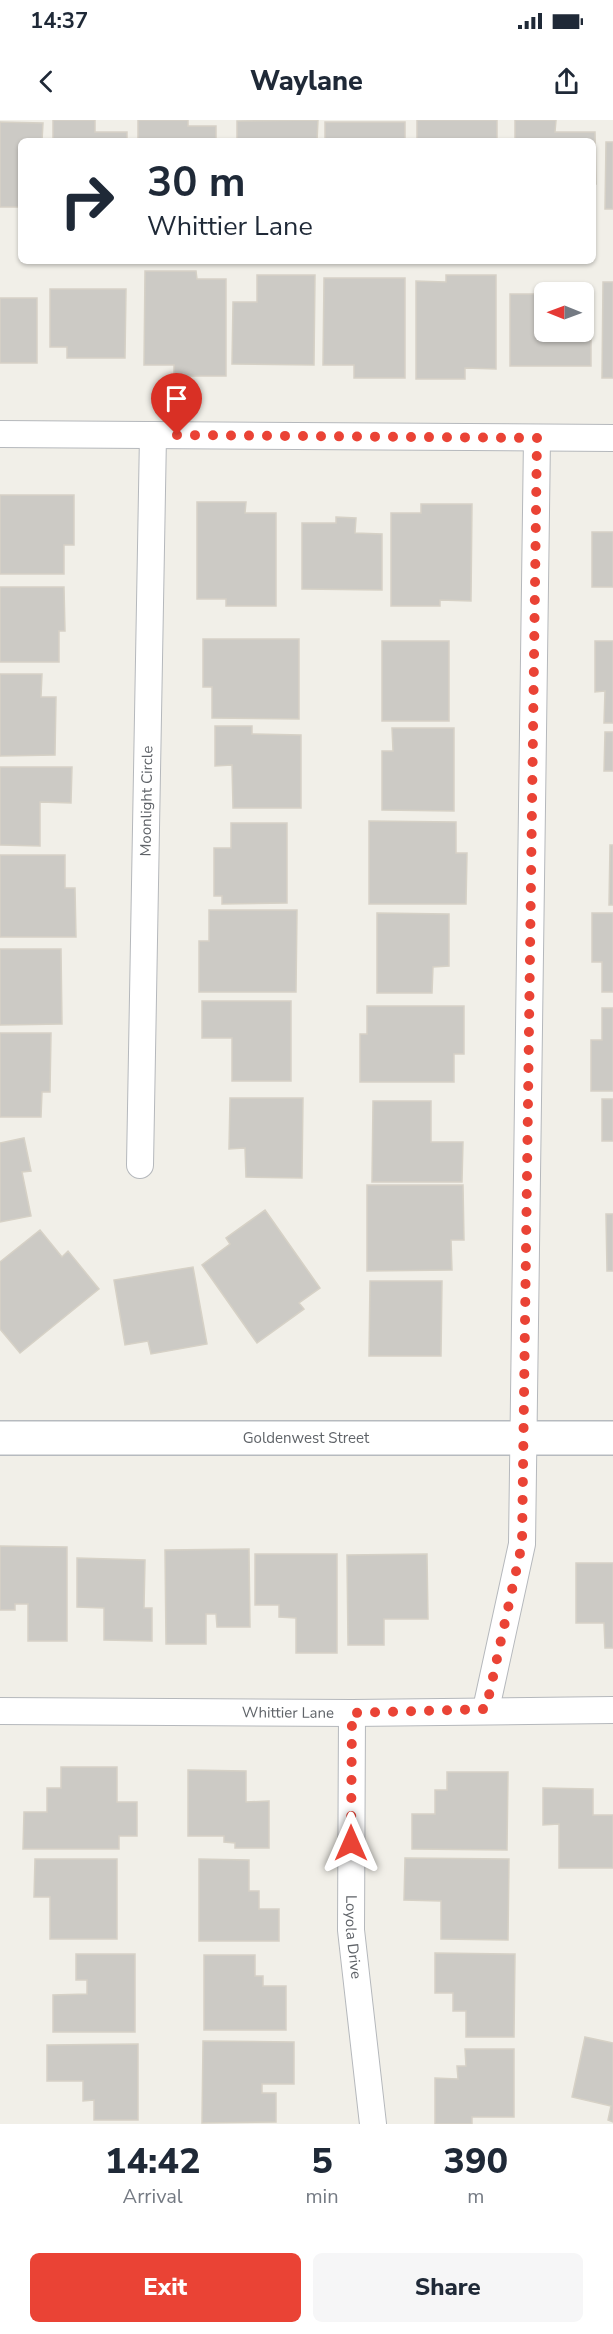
<!DOCTYPE html>
<style>
body{margin:0;font-family:"Nunito Sans",sans-serif;background:#f6f6f7;color:#1f2937;height:100vh;display:flex;flex-direction:column;font-size:22px;white-space:nowrap}
*{box-sizing:border-box;margin:0}
p{font-size:20px;color:#747a83}
.icon{flex:none;width:33px;height:33px;fill:none;stroke:currentColor;stroke-width:2;stroke-linecap:round;stroke-linejoin:round}
.map{position:relative;height:2004px;overflow:hidden}
.details{display:flex;flex-direction:column;background:#fff;flex:1}
.details>*{flex:none}
.hud{position:absolute;left:18px;top:18px;width:578px;height:126px;border-radius:9px;box-shadow:0 2px 4px #0004;background:#fff;color:#1f2937;overflow:hidden}
.needle{width:39px;rotate:271deg}
.buttons{position:absolute;left:534px;top:162px;display:grid;gap:12px}
.buttons a{display:grid;place-items:center;width:60px;height:60px;border-radius:9px;background:#fff;box-shadow:0 2px 4px #0004;font-size:30px}
.pin{position:absolute;display:grid;place-items:center;width:51px;height:51px;color:#fff;margin:-62px -26px;border-radius:50% 50% 50% 0;rotate:-45deg;box-shadow:0 0 6px #0007}
.pin .icon{rotate:45deg}
.me{position:absolute;width:66px;margin:-33px;rotate:0deg;stroke-linejoin:round;filter:drop-shadow(0 0 4px #0008)}
.turn{display:flex;align-items:center;gap:21px;height:126px;padding:0 30px;font-size:27px}
.turn .icon{width:78px;height:78px;stroke-width:2.5}
.turn b{display:block;font-size:42px;line-height:51px}
.eta{display:flex;justify-content:space-evenly;align-items:center;height:102px;text-align:center}
.eta b{font-size:36px;font-weight:800;line-height:42px}
.button{display:flex;gap:12px;margin-top:auto;padding:12px 30px}
.button a{flex:1;height:69px;border-radius:9px;background:#ea4335;color:#fff;font-size:24px;font-weight:800;line-height:69px;text-align:center}
.button a+a{background:#f6f6f7;color:#1f2937}
.status{display:flex;justify-content:space-between;align-items:center;height:42px;padding:0 30px;background:#fff;direction:ltr}
.status svg{height:16px;fill:currentColor}
header{display:flex;justify-content:space-between;align-items:center;height:78px;padding:0 30px;background:#fff;font-size:27px;font-weight:800}
.map>svg:first-child{display:block}
</style>
<div class="status"><b>14:37</b><svg viewBox="0 0 49 12"><path d="M0 12V9h3v3zM5 12V6h3v6zM10 12V3h3v9zM15 12V0h3v12zM26 1h20v11H26zM47 4h2v5h-2z"/></svg></div>
<header><svg class="icon" aria-label="back" viewBox="0 0 24 24"><path d="M15 5l-7 7 7 7"/></svg>Waylane<svg class="icon" aria-label="share" viewBox="0 0 24 24"><path d="M12 15V3M7 8l5-5 5 5M5 13v7h14v-7"/></svg></header>
<div class="map">
<svg width="613" height="2004" viewBox="0 0 613 2004">
<rect width="100%" height="100%" fill="#f1efe8"/>
<path fill="#cccac5" stroke="#d6d1c6" stroke-width="1.5" d="M 53,0 L 95,0 L 95,12 L 127,12 L 127,21 L 53,21 Z
M 138,0 L 188,0 L 188,6 L 216,6 L 216,21 L 138,21 Z
M 318,0 L 317,21 L 237,21 L 237,1 Z
M 417,0 L 497,0 L 497,21 L 417,21 Z
M 515,0 L 556,0 L 555,12 L 595,12 L 596,64 L 592,64 L 592,21 L 515,21 Z
M 0,2 L 43,3 L 42,21 L 21,21 L 21,87 L 0,87 Z
M 325,2 L 405,2 L 405,21 L 325,21 Z
M 606,22 L 613,22 L 613,89 L 605,89 Z
M 145,151 L 196,151 L 197,159 L 226,159 L 226,256 L 174,256 L 174,245 L 144,245 Z
M 257,155 L 315,155 L 314,245 L 232,244 L 233,182 L 257,182 Z
M 446,155 L 496,155 L 496,249 L 465,248 L 465,259 L 416,259 L 416,161 L 446,162 Z
M 324,158 L 405,158 L 405,258 L 354,258 L 354,245 L 323,245 Z
M 603,162 L 613,162 L 613,258 L 602,258 Z
M 50,169 L 126,169 L 125,238 L 67,238 L 67,227 L 50,227 Z
M 510,174 L 544,174 L 544,212 L 584,212 L 584,185 L 591,186 L 591,246 L 510,246 Z
M 0,178 L 37,178 L 37,243 L 0,243 Z
M 0,375 L 74,375 L 74,425 L 64,425 L 64,454 L 0,454 Z
M 197,382 L 246,382 L 245,393 L 276,393 L 276,486 L 226,486 L 226,479 L 197,479 Z
M 421,384 L 472,384 L 471,481 L 440,480 L 440,486 L 391,486 L 391,393 L 421,393 Z
M 336,397 L 356,398 L 355,413 L 382,414 L 382,470 L 302,469 L 302,403 L 336,403 Z
M 592,412 L 613,412 L 613,467 L 592,467 Z
M 0,467 L 64,467 L 65,511 L 59,511 L 59,542 L 0,542 Z
M 203,519 L 299,519 L 299,599 L 212,598 L 212,567 L 203,567 Z
M 382,521 L 449,521 L 449,601 L 382,601 Z
M 595,521 L 613,521 L 613,603 L 604,603 L 605,571 L 595,572 Z
M 0,554 L 42,554 L 41,577 L 56,577 L 55,635 L 0,636 Z
M 215,606 L 252,606 L 252,614 L 301,615 L 301,688 L 233,688 L 232,645 L 215,646 Z
M 392,608 L 454,608 L 454,691 L 382,690 L 382,631 L 393,631 Z
M 605,612 L 613,612 L 613,651 L 604,651 Z
M 0,647 L 72,647 L 71,683 L 40,682 L 40,726 L 0,725 Z
M 369,701 L 456,702 L 456,733 L 467,733 L 466,784 L 369,784 Z
M 231,703 L 287,703 L 287,783 L 222,784 L 222,776 L 214,776 L 214,728 L 231,728 Z
M 610,725 L 613,725 L 613,785 L 609,785 Z
M 0,735 L 65,735 L 65,768 L 75,768 L 76,817 L 0,817 Z
M 209,790 L 297,790 L 296,872 L 199,872 L 199,821 L 209,821 Z
M 377,793 L 449,794 L 449,846 L 433,847 L 432,873 L 377,873 Z
M 592,793 L 613,793 L 613,872 L 602,872 L 602,842 L 592,842 Z
M 0,829 L 61,829 L 62,904 L 0,905 Z
M 202,881 L 291,881 L 291,961 L 232,961 L 232,918 L 202,918 Z
M 367,886 L 464,886 L 464,934 L 454,934 L 454,962 L 360,962 L 360,914 L 367,914 Z
M 602,888 L 613,888 L 613,971 L 591,971 L 591,920 L 602,920 Z
M 0,913 L 51,913 L 50,972 L 42,972 L 41,997 L 0,997 Z
M 230,978 L 303,978 L 302,1058 L 246,1057 L 245,1028 L 229,1029 Z
M 602,979 L 613,979 L 613,1021 L 602,1021 Z
M 373,981 L 431,981 L 431,1022 L 463,1022 L 462,1062 L 372,1062 Z
M 24,1018 L 31,1051 L 22,1052 L 31,1096 L 0,1102 L 0,1023 Z
M 367,1065 L 463,1065 L 464,1120 L 451,1120 L 452,1150 L 367,1151 Z
M 265,1090 L 320,1168 L 299,1183 L 304,1189 L 257,1223 L 202,1145 L 230,1124 L 226,1118 Z
M 606,1094 L 613,1094 L 613,1151 L 607,1151 Z
M 40,1110 L 62,1137 L 68,1131 L 99,1169 L 20,1233 L 0,1209 L 0,1142 Z
M 193,1147 L 207,1224 L 151,1234 L 148,1221 L 125,1225 L 114,1160 Z
M 370,1161 L 442,1161 L 441,1236 L 369,1236 Z
M 0,1426 L 67,1427 L 67,1521 L 28,1521 L 28,1484 L 15,1484 L 15,1490 L 0,1490 Z
M 249,1429 L 250,1507 L 217,1507 L 216,1494 L 206,1494 L 206,1524 L 166,1524 L 165,1430 Z
M 255,1434 L 337,1434 L 337,1533 L 296,1533 L 296,1498 L 279,1497 L 279,1485 L 255,1485 Z
M 427,1434 L 428,1499 L 384,1499 L 384,1525 L 348,1525 L 347,1435 Z
M 77,1438 L 145,1440 L 144,1488 L 152,1488 L 152,1521 L 104,1520 L 104,1488 L 77,1487 Z
M 576,1443 L 613,1443 L 613,1528 L 605,1528 L 604,1503 L 576,1503 Z
M 61,1647 L 117,1647 L 117,1682 L 137,1682 L 137,1716 L 119,1716 L 119,1729 L 23,1729 L 24,1692 L 47,1692 L 47,1668 L 61,1668 Z
M 188,1650 L 246,1651 L 246,1682 L 269,1681 L 269,1728 L 235,1728 L 235,1723 L 224,1722 L 224,1716 L 188,1716 Z
M 447,1652 L 508,1652 L 507,1730 L 412,1729 L 412,1694 L 435,1694 L 435,1670 L 447,1670 Z
M 543,1668 L 593,1669 L 593,1695 L 613,1695 L 613,1748 L 559,1748 L 559,1704 L 543,1705 Z
M 405,1738 L 509,1739 L 508,1820 L 441,1819 L 441,1781 L 404,1780 Z
M 35,1739 L 117,1739 L 117,1819 L 50,1819 L 50,1777 L 34,1777 Z
M 199,1739 L 249,1740 L 249,1771 L 259,1771 L 259,1789 L 279,1789 L 279,1821 L 199,1821 Z
M 435,1833 L 515,1834 L 514,1917 L 466,1917 L 466,1891 L 453,1891 L 453,1873 L 435,1873 Z
M 76,1834 L 135,1834 L 135,1912 L 53,1912 L 53,1875 L 87,1874 L 87,1860 L 76,1860 Z
M 204,1835 L 255,1835 L 255,1856 L 263,1856 L 263,1866 L 286,1866 L 286,1910 L 204,1910 Z
M 585,1917 L 613,1923 L 613,2002 L 608,2000 L 611,1986 L 572,1977 Z
M 203,1921 L 294,1922 L 294,1964 L 262,1964 L 262,1973 L 276,1973 L 276,2002 L 202,2003 Z
M 138,1924 L 138,2000 L 94,2000 L 94,1980 L 83,1981 L 83,1961 L 47,1961 L 47,1925 Z
M 465,1929 L 514,1929 L 514,1997 L 472,1997 L 472,2004 L 435,2004 L 435,1958 L 458,1959 L 457,1946 L 466,1946 Z"/>
<g fill="none" stroke-linecap="round" stroke-linejoin="round">
<defs>
<g id="street">
<path d="M 0,314 L 613,318"/>
<path id="s1" d="M 140,1045 L 153,315"/>
<path d="M 486,1589 L 522,1424 L 537,318"/>
<path id="s2" d="M 0,1591 L 352,1593 L 613,1590"/>
<path id="s3" d="M 352,1593 L 351,1810 L 373,2004"/>
</g>
<g id="secondary">
<path id="s4" d="M 0,1318 L 613,1318"/>
</g>
</defs>
<use href="#street" stroke="#b5b8bc" stroke-width="28"/>
<use href="#secondary" stroke="#b6babf" stroke-width="36"/>
<use href="#street" stroke="#fff" stroke-width="26"/>
<use href="#secondary" stroke="#fff" stroke-width="33"/>
</g>
<g fill="none" stroke-linecap="round" stroke-linejoin="round">
<path stroke="#ea4335" stroke-width="10" stroke-dasharray="0 18" d="M 177,315 L 537,318 L 522,1424 L 486,1589 L 352,1593 L 351,1723"/>
</g>
<g text-anchor="middle" stroke-width="5" stroke-linejoin="round" paint-order="stroke">
<g font-size="15" fill="#5f6368" stroke="#fff">
<text dy="5" stroke="none"><textPath href="#s1" startOffset="364">Moonlight Circle</textPath></text>
<text dy="5" stroke="none"><textPath href="#s4" startOffset="306">Goldenwest Street</textPath></text>
<text dy="5" stroke="none"><textPath href="#s2" startOffset="288">Whittier Lane</textPath></text>
<text dy="5" stroke="none"><textPath href="#s3" startOffset="224">Loyola Drive</textPath></text>
</g>
</g>
</svg>
<div class="buttons">
<a><svg class="needle" viewBox="-14 -14 28 28"><path d="M0-13l5 13h-10z" fill="#e53935"/><path d="M0 13l5-13h-10z" fill="#747a83"/></svg></a>
</div>
<div class="pin" style="left:177px;top:315px;background:#d93025"><svg class="icon" aria-label="arrive" viewBox="0 0 24 24"><path d="M6 21V4h12l-3 4 3 4H6"/></svg></div>
<svg class="me" style="left:351px;top:1723px" viewBox="-20 -20 40 40"><path d="M0-17L14 15 0 8-14 15z" fill="#ea4335" stroke="#fff" stroke-width="4"/></svg>
<div class="hud">
<div class="turn"><svg class="icon" aria-label="right" viewBox="0 0 24 24"><path d="M7 20v-9h11M14 6l5 5-5 5"/></svg><div><b>30 m</b>Whittier Lane</div></div>
</div>
</div>
<section class="details">
<div class="eta">
<div><b>14:42</b><p>Arrival</p></div>
<div><b>5</b><p>min</p></div>
<div><b>390</b><p>m</p></div>
</div>
<div class="button"><a>Exit</a><a>Share</a></div>
</section>
